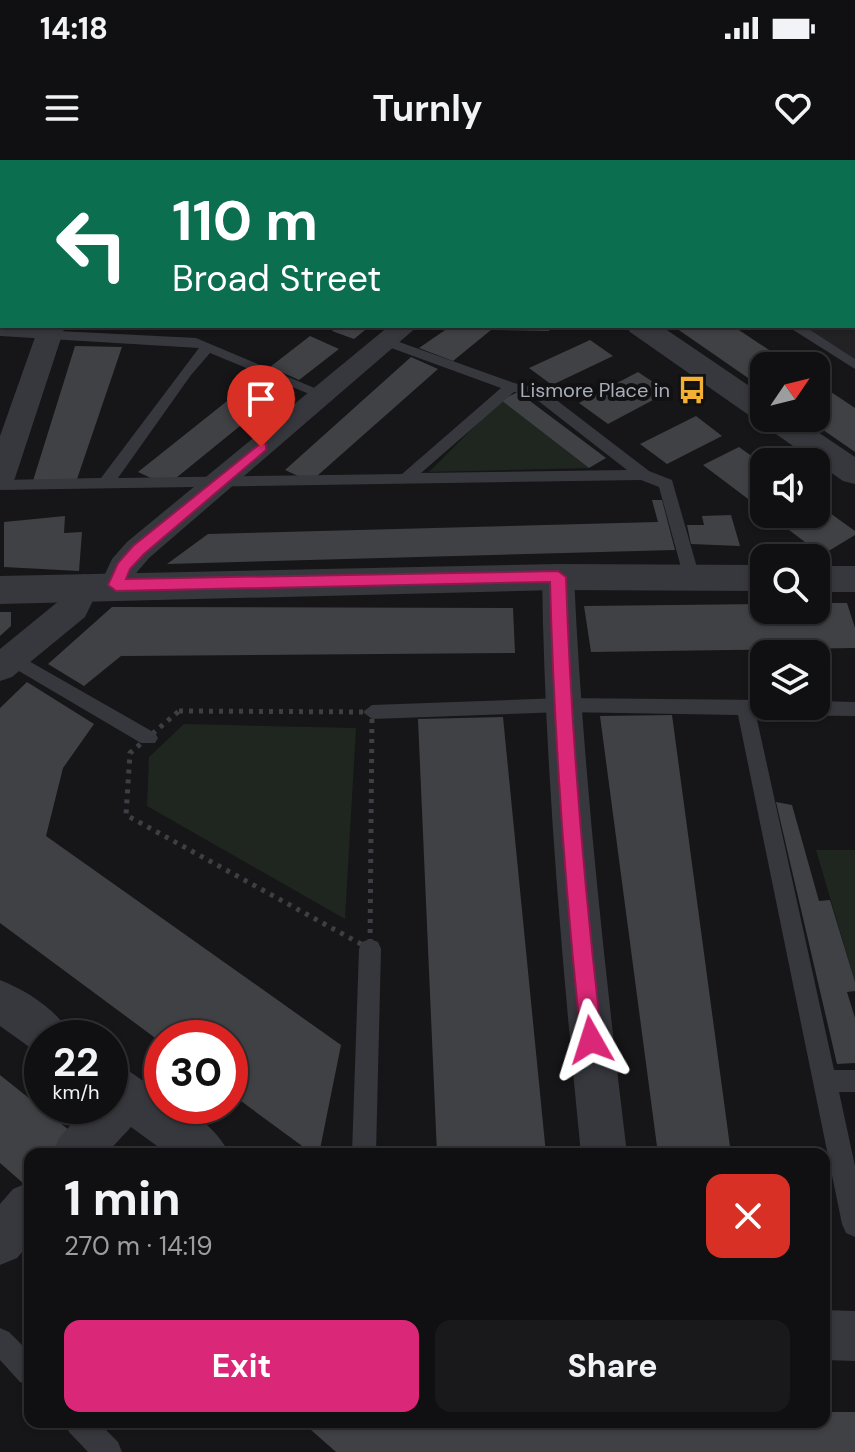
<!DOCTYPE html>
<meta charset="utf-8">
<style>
body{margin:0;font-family:"DM Sans",sans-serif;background:#19191b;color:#f1f3f6;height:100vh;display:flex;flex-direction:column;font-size:30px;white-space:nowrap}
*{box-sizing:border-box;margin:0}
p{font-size:26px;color:#9c9d9f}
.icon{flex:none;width:44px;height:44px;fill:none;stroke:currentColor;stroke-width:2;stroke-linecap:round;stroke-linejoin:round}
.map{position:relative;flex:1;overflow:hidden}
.sheet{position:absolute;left:24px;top:988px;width:806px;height:280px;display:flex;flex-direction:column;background:#101012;border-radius:16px;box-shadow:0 2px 6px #0004,0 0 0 2px #303032}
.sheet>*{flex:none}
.top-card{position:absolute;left:0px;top:0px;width:856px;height:168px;box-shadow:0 2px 6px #0004,0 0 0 2px #303032;background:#0b6e4f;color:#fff;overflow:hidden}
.needle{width:52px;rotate:55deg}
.buttons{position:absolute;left:750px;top:192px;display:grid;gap:16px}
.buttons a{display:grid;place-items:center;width:80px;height:80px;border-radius:16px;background:#101012;box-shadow:0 2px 6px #0004,0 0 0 2px #303032;font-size:40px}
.speed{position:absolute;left:24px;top:860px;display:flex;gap:16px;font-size:40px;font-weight:700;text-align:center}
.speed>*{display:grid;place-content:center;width:104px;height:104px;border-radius:50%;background:#101012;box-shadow:0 2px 6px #0004,0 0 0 2px #303032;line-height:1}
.speed small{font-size:20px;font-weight:400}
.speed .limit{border:12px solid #d22;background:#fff;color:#111}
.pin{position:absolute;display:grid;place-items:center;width:68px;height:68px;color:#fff;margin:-82px -34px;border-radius:50% 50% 50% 0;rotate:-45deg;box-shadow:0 0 8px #0007}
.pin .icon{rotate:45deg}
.me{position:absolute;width:88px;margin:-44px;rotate:354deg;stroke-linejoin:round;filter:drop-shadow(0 0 6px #0008)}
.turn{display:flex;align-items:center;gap:28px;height:168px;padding:0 40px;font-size:36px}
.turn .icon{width:104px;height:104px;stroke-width:2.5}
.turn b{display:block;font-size:56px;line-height:68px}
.round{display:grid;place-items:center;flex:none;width:84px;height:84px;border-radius:16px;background:#19191b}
.head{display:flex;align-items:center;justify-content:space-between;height:136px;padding:0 40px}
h1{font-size:48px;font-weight:700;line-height:60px}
.primary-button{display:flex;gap:16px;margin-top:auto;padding:16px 40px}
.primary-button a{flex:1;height:92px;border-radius:16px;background:#db2777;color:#fff;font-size:32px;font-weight:700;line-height:92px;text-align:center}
.primary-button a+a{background:#19191b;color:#f1f3f6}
.status{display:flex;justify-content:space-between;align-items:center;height:56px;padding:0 40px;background:#101012;direction:ltr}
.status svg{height:22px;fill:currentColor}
header{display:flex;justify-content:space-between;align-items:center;height:104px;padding:0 40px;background:#101012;font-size:36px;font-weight:700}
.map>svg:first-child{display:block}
</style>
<div class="status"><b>14:18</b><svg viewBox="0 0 49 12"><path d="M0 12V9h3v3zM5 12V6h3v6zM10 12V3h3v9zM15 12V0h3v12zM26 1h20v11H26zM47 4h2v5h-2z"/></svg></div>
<header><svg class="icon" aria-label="menu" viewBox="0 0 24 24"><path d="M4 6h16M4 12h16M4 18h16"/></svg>Turnly<svg class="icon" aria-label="heart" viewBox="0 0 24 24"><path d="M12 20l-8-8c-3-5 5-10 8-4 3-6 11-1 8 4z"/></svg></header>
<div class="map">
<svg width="855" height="1292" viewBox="0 0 855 1292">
<rect width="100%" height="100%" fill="#161618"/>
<path fill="#222225" d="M 630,0 L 855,0 L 855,199 L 803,166 L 854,166 L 854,2 L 628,2 Z"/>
<path fill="#1e261f" d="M 501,240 L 589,308 L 429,312 Z
M 184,564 L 356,568 L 345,759 L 147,646 L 149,597 Z
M 816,690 L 855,690 L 855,822 Z"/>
<path fill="#404145" d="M 338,166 L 370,166 L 354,179 L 332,171 Z
M 451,166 L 549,166 L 549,171 L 491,170 L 453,201 L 419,188 Z
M 673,166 L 733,166 L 793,206 L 764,206 L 764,229 Z
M 310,176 L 339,189 L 299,220 L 270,207 Z
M 590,180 L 613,196 L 552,225 L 529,208 Z
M 75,186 L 122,187 L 76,322 L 32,324 Z
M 411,197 L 438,209 L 317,316 L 298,316 L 285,310 Z
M 638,212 L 668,232 L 608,264 L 579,243 Z
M 256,218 L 283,231 L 176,318 L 153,319 L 138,312 Z
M 816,222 L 855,248 L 855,292 L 806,258 L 816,258 Z
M 518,232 L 606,298 L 589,308 L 501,240 Z
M 696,256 L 722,276 L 667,304 L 640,284 Z
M 739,287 L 764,305 L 764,351 L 703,305 Z
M 652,340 L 662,340 L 675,390 L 167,404 L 208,374 L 658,362 Z
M 816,343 L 855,371 L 855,375 L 822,395 L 768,354 L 816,354 Z
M 731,355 L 740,386 L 691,384 L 687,365 L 704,365 L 702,356 Z
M 65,356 L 64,373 L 82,372 L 79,411 L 4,407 L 4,362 Z
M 816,443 L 847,443 L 855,468 L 855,488 L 591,492 L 584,446 L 764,444 L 764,450 L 816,450 Z
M 112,447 L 513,448 L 515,493 L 121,496 L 84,526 L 48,504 Z
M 0,452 L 11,452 L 11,466 L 0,476 Z
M 27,522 L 94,564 L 63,608 L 46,676 L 341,885 L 319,994 L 313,994 L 230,933 L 230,878 L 162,878 L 162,883 L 0,763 L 0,548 Z
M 672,555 L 731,994 L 658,994 L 600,556 Z
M 503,557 L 546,994 L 437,994 L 418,559 Z
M 776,642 L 792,645 L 819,741 L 830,740 L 855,822 L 855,831 L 847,832 L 855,858 L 855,903 L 837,904 Z
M 0,915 L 69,970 L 49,994 L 30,994 L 30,1017 L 24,1024 L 0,1003 Z
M 824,1252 L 855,1252 L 855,1292 L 336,1292 L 302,1262 L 824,1262 Z"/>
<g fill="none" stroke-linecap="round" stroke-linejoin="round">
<path stroke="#3d3f44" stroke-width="5" stroke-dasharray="4 6" stroke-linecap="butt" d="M 179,551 L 372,552 L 370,789 L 126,655 L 130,593 Z"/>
<path fill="#37383d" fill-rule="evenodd" d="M 257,0 L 271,0 L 272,2 L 258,2 Z
M 529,0 L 544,0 L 545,2 L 530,2 Z
M 787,166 L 804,166 L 855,199 L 855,209 Z
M 0,168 L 196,178 L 331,235 L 329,238 L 319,238 L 210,193 L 191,215 L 118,318 L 402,314 L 501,228 L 383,185 L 383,179 L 388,178 L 514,223 L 542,229 L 649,311 L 672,320 L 700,418 L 697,422 L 685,422 L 659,327 L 641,320 L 0,330 L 0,320 L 101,318 L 199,188 L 0,176 ZM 514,232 L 532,236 L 627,310 L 421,313 Z
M 13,492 L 155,573 L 158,578 L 155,583 L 141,583 L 7,504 L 4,499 L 7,494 Z
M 562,538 L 764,540 L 764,546 L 816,546 L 816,541 L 855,542 L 855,556 L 756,555 L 834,910 L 855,910 L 855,932 L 839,932 L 855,1006 L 855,1077 L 846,1073 L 842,1064 L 738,555 L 562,552 L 372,559 L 363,552 L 372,545 Z
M 370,779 L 378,782 L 381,789 L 376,994 L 352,994 L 359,789 L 362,782 Z
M 0,1168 L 9,1172 L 30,1193 L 30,1226 L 20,1222 L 0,1200 Z
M 65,1262 L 98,1262 L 118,1282 L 122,1292 L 88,1292 L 69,1272 Z"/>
<path fill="#37383d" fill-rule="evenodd" d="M 39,166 L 65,166 L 15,318 L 11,325 L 0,328 L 0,276 Z
M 389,166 L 418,166 L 149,398 L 137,412 L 128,433 L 116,437 L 104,433 L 100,426 L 85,457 L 12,517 L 0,521 L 0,489 L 60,440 L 72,418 L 84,414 L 96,418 L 100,425 L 112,399 L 127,382 Z
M 558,406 L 569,409 L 574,417 C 583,610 604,802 627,994 L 581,994 C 562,802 545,610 542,417 L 547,409 Z
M 0,820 C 26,830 61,852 72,878 L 42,878 L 42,896 L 0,866 Z
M 110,902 L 126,909 L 162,934 L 162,946 C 189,946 219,970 229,994 L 168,994 L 131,967 L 106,994 L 52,994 L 59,978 L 88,946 L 110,946 Z
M 30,1022 L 30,1083 L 17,1098 L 0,1105 L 0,1044 L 13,1029 Z
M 824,1150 L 855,1151 L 855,1201 L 824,1200 Z"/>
<path fill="#37383d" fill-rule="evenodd" d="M 387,0 L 415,0 L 416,2 L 388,2 Z
M 0,90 L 2,91 L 2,109 L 0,108 Z
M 626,166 L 661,166 L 764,236 L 764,258 L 797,258 L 855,297 L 855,324 L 843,321 L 630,172 Z
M 558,404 L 764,405 L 764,431 L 558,430 L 0,444 L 0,416 Z
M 816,406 L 855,406 L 855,432 L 816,432 Z"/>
</g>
<path fill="#db2777" stroke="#8e194d" stroke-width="2" d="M 261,283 L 266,284 L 266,290 L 144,394 L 130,409 L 126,419 L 558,411 L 566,417 C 571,572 584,726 602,880 L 599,887 L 591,890 L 584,887 L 581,880 C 565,728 554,575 550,422 L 116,431 L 108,425 L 118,403 L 133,386 Z"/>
<defs>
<symbol id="bus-bare" viewBox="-9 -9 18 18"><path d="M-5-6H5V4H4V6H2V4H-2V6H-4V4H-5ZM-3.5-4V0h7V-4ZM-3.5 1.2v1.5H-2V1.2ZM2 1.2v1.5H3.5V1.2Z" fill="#f2b134" stroke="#111113" stroke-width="2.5" paint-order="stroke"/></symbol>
</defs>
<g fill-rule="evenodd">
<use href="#bus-bare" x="672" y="210" width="40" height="40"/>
</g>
<g text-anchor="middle" stroke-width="8" stroke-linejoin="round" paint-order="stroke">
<g font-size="20" fill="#a8adb8" stroke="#111113" text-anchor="end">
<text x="670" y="237">Lismore Place in</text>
</g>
</g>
</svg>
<div class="buttons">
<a><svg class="needle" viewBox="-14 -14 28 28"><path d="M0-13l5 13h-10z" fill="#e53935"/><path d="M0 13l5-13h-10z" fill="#9c9d9f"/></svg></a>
<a><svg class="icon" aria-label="sound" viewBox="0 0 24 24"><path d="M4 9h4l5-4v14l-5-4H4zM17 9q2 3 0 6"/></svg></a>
<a><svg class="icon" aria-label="search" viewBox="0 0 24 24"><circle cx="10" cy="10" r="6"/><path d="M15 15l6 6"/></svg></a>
<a><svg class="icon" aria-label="layers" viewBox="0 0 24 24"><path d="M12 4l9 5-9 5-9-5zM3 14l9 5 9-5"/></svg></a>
</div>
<div class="speed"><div>22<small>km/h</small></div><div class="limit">30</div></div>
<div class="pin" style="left:261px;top:287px;background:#d93025"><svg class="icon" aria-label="arrive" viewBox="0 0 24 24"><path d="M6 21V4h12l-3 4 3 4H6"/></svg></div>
<svg class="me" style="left:591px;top:880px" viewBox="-20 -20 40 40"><path d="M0-17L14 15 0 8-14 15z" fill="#db2777" stroke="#fff" stroke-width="4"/></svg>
<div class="top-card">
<div class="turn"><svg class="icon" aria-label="left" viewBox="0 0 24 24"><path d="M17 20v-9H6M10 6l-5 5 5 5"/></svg><div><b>110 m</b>Broad Street</div></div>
</div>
<section class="sheet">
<div class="head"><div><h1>1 min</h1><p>270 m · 14:19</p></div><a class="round" style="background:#d93025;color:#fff"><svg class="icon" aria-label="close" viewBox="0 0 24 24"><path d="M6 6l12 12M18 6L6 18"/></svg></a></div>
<div class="primary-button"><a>Exit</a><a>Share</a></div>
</section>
</div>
